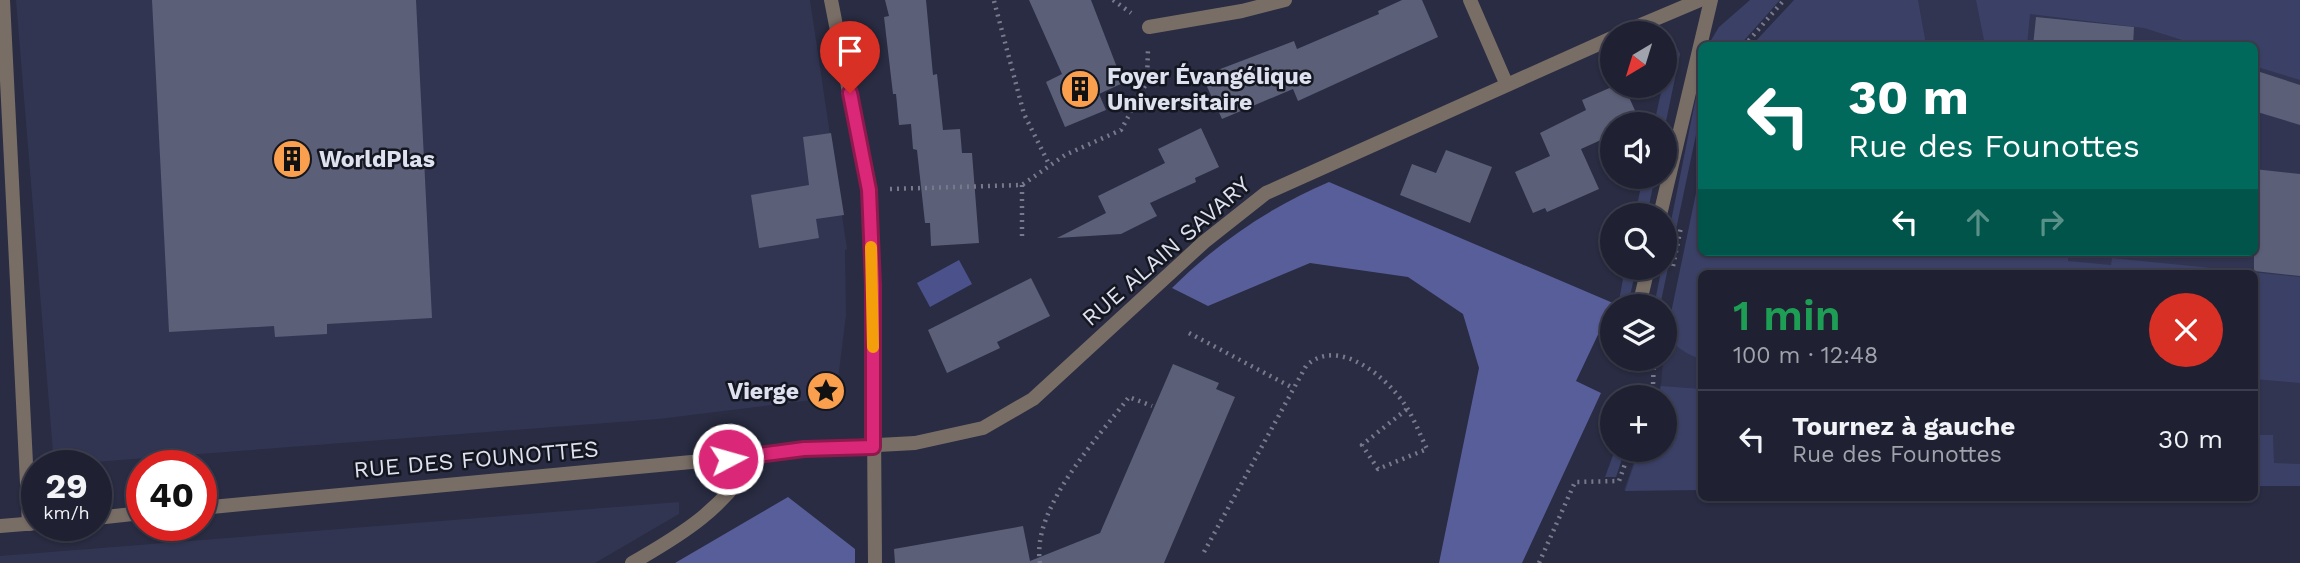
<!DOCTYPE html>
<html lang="fr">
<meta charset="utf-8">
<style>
body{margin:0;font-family:"Work Sans",sans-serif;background:#27293a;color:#f1f3f6;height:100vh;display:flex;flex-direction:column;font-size:26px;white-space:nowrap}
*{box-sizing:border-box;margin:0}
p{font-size:23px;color:#a1a3ac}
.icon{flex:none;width:38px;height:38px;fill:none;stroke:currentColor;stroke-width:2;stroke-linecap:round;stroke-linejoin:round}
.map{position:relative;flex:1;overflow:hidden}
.details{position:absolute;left:1698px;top:270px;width:560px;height:231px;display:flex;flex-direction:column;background:#1f2132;border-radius:10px;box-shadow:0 2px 5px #0004,0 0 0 2px #3c3e4d}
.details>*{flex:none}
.guide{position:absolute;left:1698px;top:42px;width:560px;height:214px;border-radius:10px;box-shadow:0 2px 5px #0004,0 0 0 2px #3c3e4d;background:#00695c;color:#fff;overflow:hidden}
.needle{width:46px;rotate:218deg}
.fabs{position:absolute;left:1600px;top:21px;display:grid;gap:14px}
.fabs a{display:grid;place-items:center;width:77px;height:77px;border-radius:50%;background:#1f2132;box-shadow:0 2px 5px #0004,0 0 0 2px #3c3e4d;font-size:35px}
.speed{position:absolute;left:21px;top:450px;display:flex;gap:14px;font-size:35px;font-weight:700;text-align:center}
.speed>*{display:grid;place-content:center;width:91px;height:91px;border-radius:50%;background:#1f2132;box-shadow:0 2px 5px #0004,0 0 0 2px #3c3e4d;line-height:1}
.speed small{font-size:18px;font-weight:400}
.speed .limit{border:10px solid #d22;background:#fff;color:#111}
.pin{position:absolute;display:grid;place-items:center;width:60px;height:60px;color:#fff;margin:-72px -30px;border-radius:50% 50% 50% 0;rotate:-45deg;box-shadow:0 0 7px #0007}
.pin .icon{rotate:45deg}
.me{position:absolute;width:77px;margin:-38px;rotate:84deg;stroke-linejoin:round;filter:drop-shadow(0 0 5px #0008)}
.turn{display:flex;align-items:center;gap:24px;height:147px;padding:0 35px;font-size:32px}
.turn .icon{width:91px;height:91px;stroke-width:2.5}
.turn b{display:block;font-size:49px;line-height:60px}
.lanes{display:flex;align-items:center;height:66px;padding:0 35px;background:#0003;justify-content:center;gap:35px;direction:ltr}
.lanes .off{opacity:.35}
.round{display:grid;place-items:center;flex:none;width:74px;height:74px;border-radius:37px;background:#27293a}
.summary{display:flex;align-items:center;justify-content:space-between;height:119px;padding:0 35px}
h1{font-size:42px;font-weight:600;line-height:52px;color:#1e9e55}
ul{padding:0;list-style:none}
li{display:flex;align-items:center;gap:21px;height:98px;padding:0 35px;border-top:2px solid #3c3e4d}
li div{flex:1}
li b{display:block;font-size:26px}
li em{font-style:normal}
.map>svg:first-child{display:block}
</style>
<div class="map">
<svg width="2300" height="563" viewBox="0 0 2300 563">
<rect width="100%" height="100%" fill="#292c42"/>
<path fill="#313551" d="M 16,0 L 810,0 L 847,249 L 845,250 L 846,315 L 837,387 L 827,398 L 659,419 L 54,465 Z
M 1798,0 L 2300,0 L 2300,485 L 2254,485 L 2254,273 L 1701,273 L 1701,490 L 1624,490 L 1638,450 L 1664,450 L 1664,397 L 1656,397 L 1661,384 L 1665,341 L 1701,252 L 2254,252 L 2254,46 L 1754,45 Z
M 679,502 L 679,514 L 595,563 L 0,563 L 0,556 Z"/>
<path fill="#3b4066" d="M 1750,0 L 1780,0 L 1740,45 L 1708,45 L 1719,27 Z
M 1794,0 L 1918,0 L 1926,45 L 1752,45 Z
M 1976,0 L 2300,0 L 2300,80 L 2254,66 L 2254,46 L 2198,45 L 2144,28 L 2030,14 L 2027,45 L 1985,45 Z
M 1665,34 L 1673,40 L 1680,54 L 1664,131 L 1664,124 L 1654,124 L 1670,52 L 1664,45 Z
M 1701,72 L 1701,111 L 1660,306 L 1654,306 Z
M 1701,169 L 1701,252 L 2068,252 L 2068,261 L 2111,265 L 2112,258 L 2300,277 L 2300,383 L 2254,379 L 2254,273 L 1701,273 L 1701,359 C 1687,355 1677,347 1666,337 Z
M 1643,177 L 1655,177 L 1647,215 L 1635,215 Z
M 1625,268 L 1636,268 L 1628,306 L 1618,306 Z
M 1661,386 L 1701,389 L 1701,490 L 1625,491 L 1639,450 L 1664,450 L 1664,397 L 1658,397 Z
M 2254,435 L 2273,435 L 2274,463 L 2300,464 L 2300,486 L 2254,486 Z
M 1615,450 L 1625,450 L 1616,477 L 1605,477 Z"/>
<path fill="#585e99" d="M 1329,182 L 1613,303 L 1576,381 L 1601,393 L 1522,563 L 1439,563 L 1479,368 L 1463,314 L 1408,277 L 1310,263 L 1208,306 L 1172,288 C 1217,243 1270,207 1329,182 Z
M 788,497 L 855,549 L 855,563 L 675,563 Z"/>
<path fill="#4b518a" d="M 959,260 L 972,284 L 930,307 L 917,283 Z"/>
<path fill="#5b5f78" d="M 152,0 L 416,0 L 432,318 L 327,324 L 327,334 L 275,337 L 274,326 L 169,332 Z
M 885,0 L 926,0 L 933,75 L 937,74 L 943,130 L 960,129 L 962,153 L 972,153 L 979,243 L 931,246 L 930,223 L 925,223 L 917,150 L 913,149 L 911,124 L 899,125 L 896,94 L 893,94 L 884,17 L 889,16 Z
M 1029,0 L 1091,0 L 1123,83 L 1099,94 L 1106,110 L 1065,127 L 1046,82 L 1062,74 Z
M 1402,0 L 1422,0 L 1438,37 L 1298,101 L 1293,89 L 1222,119 L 1202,76 L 1294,41 L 1297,49 L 1379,14 L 1378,11 Z
M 2036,17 L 2134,27 L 2133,46 L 2033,46 Z
M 2254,70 L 2300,85 L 2300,125 L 2254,111 Z
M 1614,86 L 1624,86 L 1641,124 L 1612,124 L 1612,135 L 1581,149 L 1599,189 L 1547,212 L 1545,208 L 1533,213 L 1515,172 L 1550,156 L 1540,133 L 1586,110 L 1582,100 Z
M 1201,128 L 1219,167 L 1195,178 L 1196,182 L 1150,203 L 1157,216 L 1121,234 L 1057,238 L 1106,213 L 1098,196 L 1165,163 L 1158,149 Z
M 831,133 L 844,215 L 816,219 L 819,238 L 759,248 L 751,195 L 809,185 L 803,137 Z
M 1446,150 L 1492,167 L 1470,223 L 1400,195 L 1412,164 L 1436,173 Z
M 2254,169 L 2300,174 L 2300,276 L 2254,271 Z
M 1031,278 L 1050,316 L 997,342 L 1000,348 L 947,373 L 928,330 Z
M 1173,364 L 1219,383 L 1216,389 L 1235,397 L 1164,563 L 895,563 L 894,549 L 1023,526 L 1030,561 L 1100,533 Z"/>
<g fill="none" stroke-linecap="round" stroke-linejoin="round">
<path stroke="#777a8c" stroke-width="4.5" stroke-dasharray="2 5" stroke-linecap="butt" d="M 1113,0 L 1131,13
M 994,1 L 1024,114 L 1050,166
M 1744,46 L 1784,0
M 1022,185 L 1022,240
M 890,189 L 1022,185 L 1065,155 L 1121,130 L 1147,82 L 1148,48
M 1673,266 L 1681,227
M 1189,333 L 1293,388
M 1648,397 L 1653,385 L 1654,359
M 1204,552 L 1306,366 C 1337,336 1386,376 1405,405 C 1414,418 1420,435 1427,449 L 1378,469 L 1362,445 L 1407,409
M 1040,563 C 1031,508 1098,438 1129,397 L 1152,406
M 1539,563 L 1575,482 L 1619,481 L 1630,450"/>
<path stroke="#796e66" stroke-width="14" d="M 3,0 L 29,524
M 831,0 L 868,189 L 873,285 L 875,563
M 1470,0 L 1506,83
M 1149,27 L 1242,11 L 1285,0
M 1660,215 L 1711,0
M 1639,306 L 1648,268
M 632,563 C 683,534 725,508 755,456"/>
<path stroke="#796e66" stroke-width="14" d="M 1622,33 L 1700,0
M 201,508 L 755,456 L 804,449 L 915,443 L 983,428 L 1033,399 L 1204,242 L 1266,193 L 1612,38
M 96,518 L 142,513
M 0,526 L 37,523"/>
</g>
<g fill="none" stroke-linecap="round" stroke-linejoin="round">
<defs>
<path id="route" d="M 728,459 L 804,449 L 873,447 L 873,285 L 869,190 L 850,93"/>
</defs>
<use href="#route" stroke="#8e194d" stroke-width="18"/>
<use href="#route" stroke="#db2777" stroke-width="12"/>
<path stroke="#f59e0b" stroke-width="12" d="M 871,247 L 873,347"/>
</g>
<defs>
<symbol id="building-disc" viewBox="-11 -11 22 22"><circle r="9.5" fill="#f99f4d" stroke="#141620"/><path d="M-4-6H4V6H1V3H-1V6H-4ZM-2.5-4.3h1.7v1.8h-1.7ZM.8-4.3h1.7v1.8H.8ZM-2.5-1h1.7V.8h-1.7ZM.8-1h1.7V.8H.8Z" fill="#111"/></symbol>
<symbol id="sight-disc" viewBox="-11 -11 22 22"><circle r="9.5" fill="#f99f4d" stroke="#141620"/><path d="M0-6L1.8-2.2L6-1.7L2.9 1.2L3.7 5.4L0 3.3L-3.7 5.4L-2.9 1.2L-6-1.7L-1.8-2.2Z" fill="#111"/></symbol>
</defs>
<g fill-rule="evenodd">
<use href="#building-disc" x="1058" y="67" width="44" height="44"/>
<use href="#building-disc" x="270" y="137" width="44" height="44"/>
<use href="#sight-disc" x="804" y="369" width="44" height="44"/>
</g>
<g text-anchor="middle" stroke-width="5" stroke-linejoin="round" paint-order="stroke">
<g font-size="23" font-weight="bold" fill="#dee1ef" stroke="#141620" text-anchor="start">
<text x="1107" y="84">Foyer Évangélique<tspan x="1107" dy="26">Universitaire</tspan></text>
<text x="319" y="167">WorldPlas</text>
<text x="799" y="399" text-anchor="end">Vierge</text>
</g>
<g font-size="23" fill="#dee1ef" stroke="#141620">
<text transform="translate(1166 251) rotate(-41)" y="8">RUE ALAIN SAVARY</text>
<text transform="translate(476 459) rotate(-5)" y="8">RUE DES FOUNOTTES</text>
</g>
</g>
</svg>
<div class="fabs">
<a><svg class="needle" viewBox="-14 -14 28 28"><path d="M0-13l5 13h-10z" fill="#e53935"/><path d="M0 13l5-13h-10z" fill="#a1a3ac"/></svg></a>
<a><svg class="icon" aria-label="sound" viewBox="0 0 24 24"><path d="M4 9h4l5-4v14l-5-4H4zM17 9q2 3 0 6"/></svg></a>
<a><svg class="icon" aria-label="search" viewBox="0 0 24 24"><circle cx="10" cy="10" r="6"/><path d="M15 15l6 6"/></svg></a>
<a><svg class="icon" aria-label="layers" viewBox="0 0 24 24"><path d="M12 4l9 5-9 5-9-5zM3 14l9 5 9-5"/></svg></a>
<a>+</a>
</div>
<div class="speed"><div>29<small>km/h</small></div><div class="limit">40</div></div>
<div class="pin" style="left:850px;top:93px;background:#d93025"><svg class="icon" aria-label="arrive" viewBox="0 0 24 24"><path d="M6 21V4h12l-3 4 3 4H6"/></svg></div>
<svg class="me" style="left:728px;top:459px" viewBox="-20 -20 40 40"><circle r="17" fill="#db2777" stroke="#fff" stroke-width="3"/><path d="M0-11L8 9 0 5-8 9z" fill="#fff"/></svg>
<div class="guide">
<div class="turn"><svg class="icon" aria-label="left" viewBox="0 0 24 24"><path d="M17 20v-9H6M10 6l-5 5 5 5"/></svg><div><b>30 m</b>Rue des Founottes</div></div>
<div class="lanes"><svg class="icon" aria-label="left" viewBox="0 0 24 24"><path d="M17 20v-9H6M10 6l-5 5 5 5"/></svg><svg class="icon off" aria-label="ahead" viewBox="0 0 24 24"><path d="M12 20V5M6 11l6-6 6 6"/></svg><svg class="icon off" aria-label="right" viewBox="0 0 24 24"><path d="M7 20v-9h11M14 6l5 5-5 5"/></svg></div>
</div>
<section class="details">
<div class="summary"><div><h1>1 min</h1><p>100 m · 12:48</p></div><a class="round" style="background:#d93025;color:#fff"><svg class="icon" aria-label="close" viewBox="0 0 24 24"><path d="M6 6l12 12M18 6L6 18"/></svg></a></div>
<ul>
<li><svg class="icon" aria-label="left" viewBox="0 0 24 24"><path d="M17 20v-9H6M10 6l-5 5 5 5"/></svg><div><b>Tournez à gauche</b><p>Rue des Founottes</p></div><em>30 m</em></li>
</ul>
</section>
</div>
